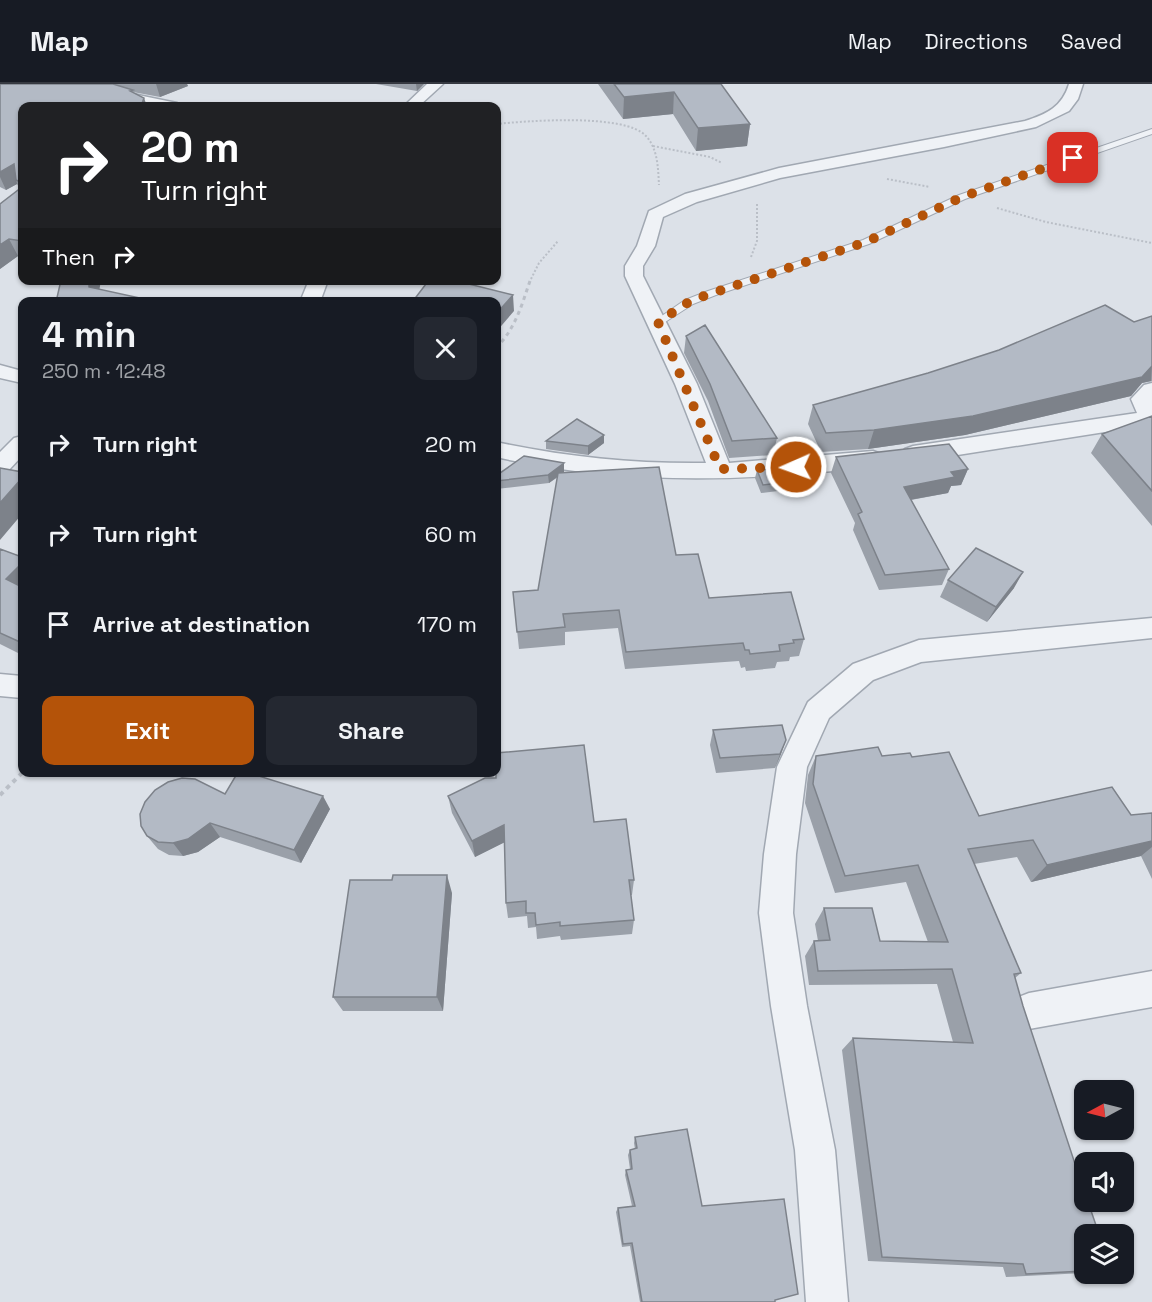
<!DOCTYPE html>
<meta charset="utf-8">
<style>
body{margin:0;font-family:"Space Grotesk",sans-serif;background:#242831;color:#f1f3f6;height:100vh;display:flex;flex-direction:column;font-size:22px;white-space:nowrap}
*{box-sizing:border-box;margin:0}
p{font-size:20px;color:#9ea1a6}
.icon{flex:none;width:33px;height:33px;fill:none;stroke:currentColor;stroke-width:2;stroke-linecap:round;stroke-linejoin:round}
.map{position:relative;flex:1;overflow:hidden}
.details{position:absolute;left:18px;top:213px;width:483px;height:480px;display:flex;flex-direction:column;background:#171b24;border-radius:12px;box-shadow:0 2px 4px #0004}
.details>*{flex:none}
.guide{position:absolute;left:18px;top:18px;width:483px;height:183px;border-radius:12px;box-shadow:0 2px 4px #0004;background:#202124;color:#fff;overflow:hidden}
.needle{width:39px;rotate:263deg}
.fabs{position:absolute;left:1074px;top:996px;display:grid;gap:12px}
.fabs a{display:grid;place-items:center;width:60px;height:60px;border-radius:12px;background:#171b24;box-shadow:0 2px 4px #0004;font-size:30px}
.pin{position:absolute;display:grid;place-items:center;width:51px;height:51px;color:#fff;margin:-26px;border-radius:12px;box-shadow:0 3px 9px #0006}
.me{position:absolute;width:66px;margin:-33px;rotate:268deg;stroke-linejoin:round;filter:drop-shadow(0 0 4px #0008)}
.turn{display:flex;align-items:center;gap:21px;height:126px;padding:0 24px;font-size:27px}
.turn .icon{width:78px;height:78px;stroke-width:2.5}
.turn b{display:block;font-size:42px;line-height:51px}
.then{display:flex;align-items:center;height:57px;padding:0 24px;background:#0003;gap:12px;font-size:22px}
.round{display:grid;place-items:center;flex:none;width:63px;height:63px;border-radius:12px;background:#242831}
.headline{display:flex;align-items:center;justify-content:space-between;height:102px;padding:0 24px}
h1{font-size:36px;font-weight:800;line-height:45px}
.cta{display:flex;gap:12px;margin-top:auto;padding:12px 24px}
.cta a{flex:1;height:69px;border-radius:12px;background:#b45309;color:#fff;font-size:24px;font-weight:800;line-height:69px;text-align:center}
.cta a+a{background:#242831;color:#f1f3f6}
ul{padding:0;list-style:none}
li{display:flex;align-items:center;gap:18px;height:90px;padding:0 24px}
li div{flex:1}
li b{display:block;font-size:22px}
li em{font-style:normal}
header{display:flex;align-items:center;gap:36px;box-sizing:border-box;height:84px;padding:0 30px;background:#171b24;border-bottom:2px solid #363941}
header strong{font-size:28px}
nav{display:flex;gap:33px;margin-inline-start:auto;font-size:21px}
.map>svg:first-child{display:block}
</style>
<header>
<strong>Map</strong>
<nav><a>Map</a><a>Directions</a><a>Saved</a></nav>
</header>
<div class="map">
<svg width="1152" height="1218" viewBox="0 0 1152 1218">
<rect width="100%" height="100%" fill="#dce1e8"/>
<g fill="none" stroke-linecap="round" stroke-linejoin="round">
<defs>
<path id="lane" d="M 1152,45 L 1152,50 L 965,115 L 869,160 L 716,211 L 693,220 L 662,240 L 653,238 L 685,216 L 708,207 L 863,156 L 959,111 Z"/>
<path id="street" d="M 85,0 L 105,0 L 128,9 L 177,19 L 179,22 C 147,26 117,15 87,3 Z
M 427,0 L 443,0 L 419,22 L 404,22 Z
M 1069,0 L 1083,0 L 1078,15 L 1069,27 L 1036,43 L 944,63 L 780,94 L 697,118 L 663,133 L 655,162 L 643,182 L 643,192 L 697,300 L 729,379 L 873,367 L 881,370 L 885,375 L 881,380 C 855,387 826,387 800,390 C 697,398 597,396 496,373 L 496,358 C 566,373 635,380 706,379 L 675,300 L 625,192 L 625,182 L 637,162 L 649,127 L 685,110 L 779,84 L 1025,37 C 1047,30 1062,23 1069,0 Z
M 309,196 L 328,196 L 320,218 L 300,218 Z
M 0,281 L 22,287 L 22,299 L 0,294 Z
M 1152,299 L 1152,346 L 1143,342 L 913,378 L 905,375 L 901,370 L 905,365 L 913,362 L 1137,329 L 1131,315 L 1144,301 Z
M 22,352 L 22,372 L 8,387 L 0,390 L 0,368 L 14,354 Z
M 1152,534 L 1152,554 L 921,578 L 873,596 L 829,634 L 807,683 L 796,770 L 793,829 L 807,922 L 835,1066 L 848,1218 L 806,1218 L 795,1066 L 771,922 L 759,829 L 764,770 L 777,683 L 808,618 L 853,580 L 919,556 Z
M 0,590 L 22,592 L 22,614 L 0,612 Z
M 1152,887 L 1152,923 L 1029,945 L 1016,940 L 1011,927 L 1016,914 L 1029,909 Z"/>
</defs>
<use href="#lane" stroke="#a1a8b2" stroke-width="2"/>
<use href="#street" stroke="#a1a8b2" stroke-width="3"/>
<path stroke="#babfc7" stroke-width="2" stroke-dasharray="2 2" stroke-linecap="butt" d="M 496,40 C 527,37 625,29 646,52 C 658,65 658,84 659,101
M 653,62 L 710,73 L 722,79
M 887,95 L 930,103
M 997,124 L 1046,138 L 1152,159
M 751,173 L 757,157 L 757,119
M 531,195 L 539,179 L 558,157"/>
<path stroke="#babfc7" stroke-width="3" stroke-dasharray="4 4" stroke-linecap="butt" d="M 496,264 C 516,244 522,220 531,194"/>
<path stroke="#babfc7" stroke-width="4" stroke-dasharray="4.5 4.5" stroke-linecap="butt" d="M 0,711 L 23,688"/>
<use href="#lane" fill="#eff2f6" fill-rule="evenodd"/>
<use href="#street" fill="#eff2f6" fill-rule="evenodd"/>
</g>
<path fill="#9aa0a9" d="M 0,0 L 187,0 L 188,2 L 160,13 L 133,8 L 22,22 L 22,173 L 18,172 L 0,185 L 20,105 L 17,100 L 6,106 L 0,103 Z
M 376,0 L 424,0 L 417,7 Z
M 598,0 L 721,0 L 750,40 L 747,62 L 696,67 L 673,30 L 623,35 Z
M 1152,232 L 1152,297 L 1142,299 L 1131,312 L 965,351 L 868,365 L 821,368 L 808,340 L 813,321 L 1134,238 Z
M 686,252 L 777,354 L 773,371 L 729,374 L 708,317 L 684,269 Z
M 1152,332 L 1152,442 L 1091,369 L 1102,350 Z
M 604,351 L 604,359 L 588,371 L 546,365 L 546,357 Z
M 836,373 L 968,385 L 961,401 L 951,402 L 948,409 L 911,416 L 949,485 L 942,501 L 879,506 L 853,446 L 855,439 L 831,389 Z
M 564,379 L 564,388 L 563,389 L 676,471 L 709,514 L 804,555 L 799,572 L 790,573 L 789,577 L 777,578 L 775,584 L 746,587 L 745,583 L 741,584 L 739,577 L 625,585 L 618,544 L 565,548 L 565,561 L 519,565 L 513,508 L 538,506 L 558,393 L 549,399 L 496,405 L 496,392 Z
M 757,386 L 796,397 L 794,405 L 761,409 L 755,394 Z
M 0,465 L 22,473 L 22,571 L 0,560 Z
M 948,496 L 1014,504 L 987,538 L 940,513 Z
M 713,646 L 781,670 L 775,684 L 716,689 L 710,661 Z
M 816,672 L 912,673 L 979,732 L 1131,731 L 1152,729 L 1152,795 L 1141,772 L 1031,798 L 1017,773 L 974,780 L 1021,889 L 1015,894 L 1084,1150 L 1084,1189 L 1006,1193 L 1003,1183 L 868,1177 L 842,966 L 853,954 L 953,958 L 937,900 L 809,901 L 805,872 L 814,857 L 818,857 L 815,840 L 824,824 L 880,857 L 928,858 L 906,798 L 835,809 L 805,719 L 808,691 Z
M 225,710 L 330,725 L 301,779 L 220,753 L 198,768 L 183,772 L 169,771 L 158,765 L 147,752 Z
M 448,712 L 594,738 L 634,796 L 632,811 L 631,811 L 634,836 L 632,850 L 561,856 L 560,852 L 537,855 L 536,843 L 528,844 L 527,832 L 508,834 L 506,819 L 505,758 L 475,773 L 452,729 Z
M 452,809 L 443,927 L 343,927 L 333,913 Z
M 635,1053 L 702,1122 L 775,1216 L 775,1218 L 640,1218 L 630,1162 L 622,1163 L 616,1128 L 618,1124 L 632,1122 L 625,1091 L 626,1086 L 630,1085 L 628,1071 L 630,1066 L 635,1065 L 634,1059 Z"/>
<path fill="#7d828a" d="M 156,0 L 187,0 L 188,2 L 160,13 Z
M 416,0 L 424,0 L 417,7 Z
M 674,8 L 673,30 L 623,35 L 624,13 Z
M 144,14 L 147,22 L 141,22 Z
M 750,40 L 747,62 L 696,67 L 698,44 Z
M 14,80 L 16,96 L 17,100 L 6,106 L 0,93 L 0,88 Z
M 9,155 L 18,172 L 0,185 L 0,161 Z
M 66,196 L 101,196 L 99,208 L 63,197 Z
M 513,211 L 514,227 L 496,248 L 496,230 Z
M 1152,282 L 1151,297 L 1142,299 L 1131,312 L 965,351 L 868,365 L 874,346 Z
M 604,351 L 604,359 L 588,371 L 588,362 Z
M 564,379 L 564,388 L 549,399 L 548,391 Z
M 968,385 L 961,401 L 951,402 L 948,409 L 898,418 L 904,403 L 951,388 Z
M 22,394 L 22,430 L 0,456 L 0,419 Z
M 22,479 L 22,513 L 6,495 Z
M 1023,488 L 1014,504 L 987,538 L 996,523 Z
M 786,656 L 781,670 L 775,684 L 780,670 Z
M 323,712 L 330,725 L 301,779 L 294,766 Z
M 210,739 L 220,753 L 198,768 L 183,772 L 173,759 Z
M 504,741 L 507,757 L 475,773 L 472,757 Z
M 1152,757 L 1152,763 L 1141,772 L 1031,798 L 1047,781 Z
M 447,791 L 452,809 L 443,927 L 437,913 Z"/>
<path fill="#b3bac5" stroke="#7d828a" stroke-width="1.5" d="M 0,0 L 113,0 L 133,6 L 130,7 L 144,14 L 141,22 L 22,22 L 22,99 L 16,96 L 14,80 L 0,88 Z
M 614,0 L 721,0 L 750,40 L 698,44 L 674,8 L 624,13 Z
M 22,103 L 22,157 L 9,155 L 0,161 L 0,120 Z
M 61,196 L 89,200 L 89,203 L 158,218 L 56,218 Z
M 429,196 L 453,196 L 513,211 L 496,230 L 496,218 L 413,217 Z
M 1105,221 L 1134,238 L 1152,232 L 1152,282 L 1142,293 L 973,332 L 874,346 L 826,349 L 813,321 L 928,289 L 999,266 Z
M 705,241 L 777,354 L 732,357 L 710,300 L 686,252 Z
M 1152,332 L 1152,407 L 1102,350 Z
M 577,335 L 604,351 L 588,362 L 546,357 Z
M 949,360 L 968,385 L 951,388 L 955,393 L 904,403 L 949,485 L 885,491 L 858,430 L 862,428 L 836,373 Z
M 524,372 L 564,379 L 548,391 L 496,397 L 496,392 Z
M 659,383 L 676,471 L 698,470 L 709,514 L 791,508 L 804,555 L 793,556 L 794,559 L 779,561 L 780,567 L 750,570 L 749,566 L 745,566 L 743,559 L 626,568 L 619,526 L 563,530 L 565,543 L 517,548 L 513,508 L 538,506 L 558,389 Z
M 0,384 L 22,388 L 22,394 L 0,419 Z
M 788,384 L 796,397 L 763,401 L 757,386 Z
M 976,464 L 1023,488 L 996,523 L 948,496 Z
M 0,465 L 22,473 L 22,479 L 6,495 L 22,503 L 22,556 L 20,558 L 0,549 Z
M 782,641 L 786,656 L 780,670 L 720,674 L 713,646 Z
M 584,661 L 594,738 L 626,735 L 634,796 L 629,796 L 634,836 L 560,842 L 560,838 L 536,841 L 535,829 L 526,829 L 526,817 L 506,819 L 504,741 L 472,757 L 448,712 L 485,694 L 496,694 L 496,669 Z
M 878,663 L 882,672 L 910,669 L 912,673 L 949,668 L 979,732 L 1112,703 L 1131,731 L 1152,729 L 1152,757 L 1047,781 L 1033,756 L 968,765 L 1021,889 L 1014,890 L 1023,922 L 1084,1107 L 1084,1118 L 1088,1118 L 1099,1150 L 1084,1150 L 1084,1187 L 1026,1190 L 1023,1180 L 882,1173 L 853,954 L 973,959 L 952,885 L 818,887 L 814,857 L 830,856 L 824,824 L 872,824 L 880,857 L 948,858 L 918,781 L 845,792 L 813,700 L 816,672 Z
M 238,688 L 246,688 L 323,712 L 294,766 L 210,739 L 188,755 L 173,759 L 158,758 L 147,752 L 141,742 L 140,730 L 145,718 L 155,706 L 168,698 L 182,694 L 195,695 L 225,710 Z
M 393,791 L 447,791 L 437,913 L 333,913 L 350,796 L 392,796 Z
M 687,1045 L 702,1122 L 784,1115 L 798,1210 L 775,1216 L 775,1218 L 642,1218 L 632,1159 L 623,1160 L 618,1124 L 635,1122 L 626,1086 L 632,1085 L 630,1066 L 637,1064 L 635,1053 Z"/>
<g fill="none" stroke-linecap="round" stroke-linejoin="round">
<path stroke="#b45309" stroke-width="10" stroke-dasharray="0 18" d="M 796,383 L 720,385 L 658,238 L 689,218 L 701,213 L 866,158 L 962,113 L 1073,74"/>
</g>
</svg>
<div class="fabs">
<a><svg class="needle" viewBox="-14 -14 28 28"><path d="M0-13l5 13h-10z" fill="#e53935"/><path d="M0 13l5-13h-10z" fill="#9ea1a6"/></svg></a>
<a><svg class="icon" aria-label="sound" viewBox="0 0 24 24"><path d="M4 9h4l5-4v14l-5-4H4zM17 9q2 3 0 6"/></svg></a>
<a><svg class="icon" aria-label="layers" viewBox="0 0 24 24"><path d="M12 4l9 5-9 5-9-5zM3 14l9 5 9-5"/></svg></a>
</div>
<div class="pin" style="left:1073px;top:74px;background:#d93025"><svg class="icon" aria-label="arrive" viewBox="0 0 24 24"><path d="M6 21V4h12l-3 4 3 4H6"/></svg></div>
<svg class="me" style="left:796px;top:383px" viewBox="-20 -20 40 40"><circle r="17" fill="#b45309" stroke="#fff" stroke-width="3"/><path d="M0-11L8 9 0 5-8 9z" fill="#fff"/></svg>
<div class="guide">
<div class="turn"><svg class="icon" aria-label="right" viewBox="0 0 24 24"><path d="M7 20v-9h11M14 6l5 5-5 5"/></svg><div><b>20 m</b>Turn right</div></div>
<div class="then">Then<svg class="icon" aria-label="right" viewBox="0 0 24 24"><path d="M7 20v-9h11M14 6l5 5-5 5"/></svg></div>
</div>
<section class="details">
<div class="headline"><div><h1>4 min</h1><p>250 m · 12:48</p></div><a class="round"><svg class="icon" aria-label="close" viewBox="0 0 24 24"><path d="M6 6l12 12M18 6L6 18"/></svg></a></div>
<ul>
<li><svg class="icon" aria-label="right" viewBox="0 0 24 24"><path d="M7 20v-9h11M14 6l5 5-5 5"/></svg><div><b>Turn right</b></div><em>20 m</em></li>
<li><svg class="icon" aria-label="right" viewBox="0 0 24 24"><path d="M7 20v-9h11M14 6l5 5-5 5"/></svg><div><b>Turn right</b></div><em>60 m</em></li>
<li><svg class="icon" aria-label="arrive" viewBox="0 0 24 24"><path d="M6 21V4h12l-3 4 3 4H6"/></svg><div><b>Arrive at destination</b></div><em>170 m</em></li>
</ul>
<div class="cta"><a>Exit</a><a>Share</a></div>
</section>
</div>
